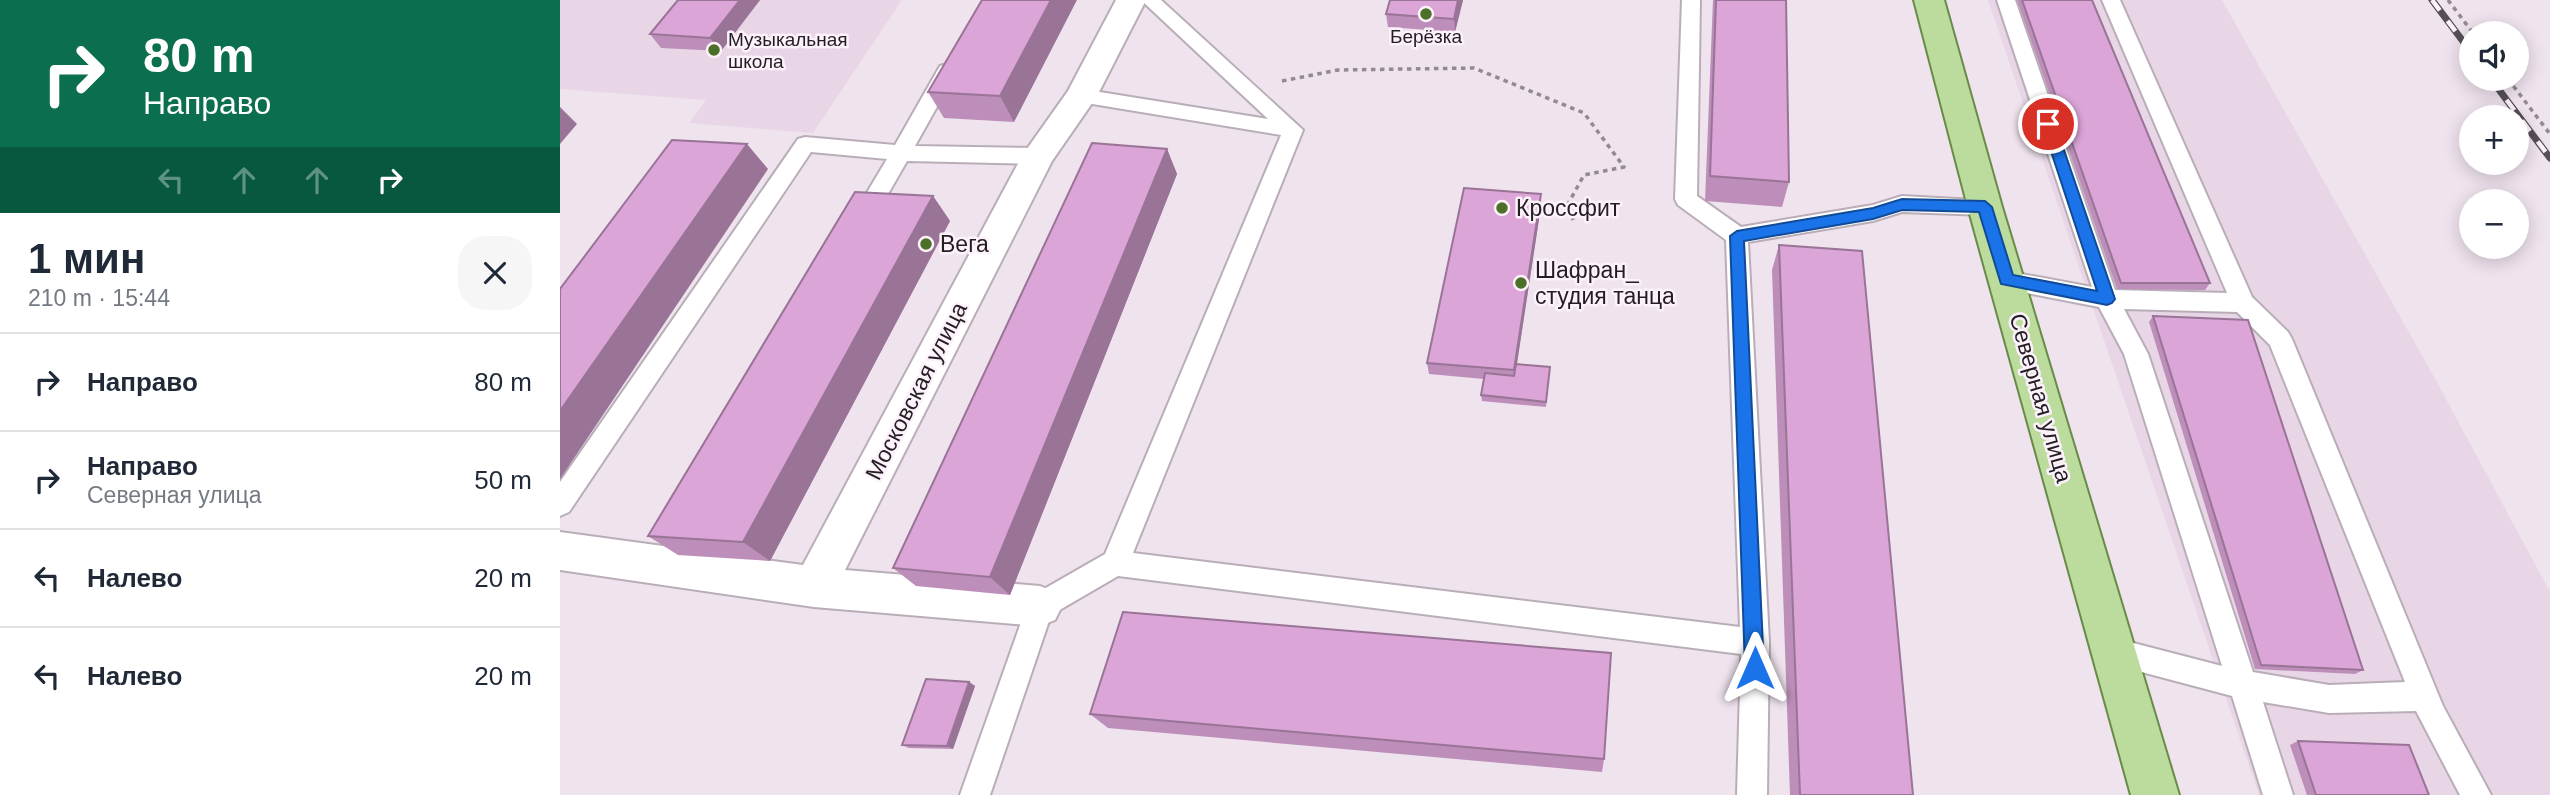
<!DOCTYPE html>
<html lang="ru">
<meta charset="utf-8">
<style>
body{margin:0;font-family:Arial,sans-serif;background:#f6f6f7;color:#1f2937;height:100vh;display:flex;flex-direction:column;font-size:26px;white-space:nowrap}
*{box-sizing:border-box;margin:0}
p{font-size:23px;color:#747a83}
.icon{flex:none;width:38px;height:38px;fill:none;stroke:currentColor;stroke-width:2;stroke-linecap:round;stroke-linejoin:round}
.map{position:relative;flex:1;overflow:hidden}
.details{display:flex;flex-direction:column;background:#fff;width:560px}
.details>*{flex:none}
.banner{background:#0b6e4f;color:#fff;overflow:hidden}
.controls{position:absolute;left:1899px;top:21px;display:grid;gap:14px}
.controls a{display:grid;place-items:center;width:70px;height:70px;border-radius:50%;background:#fff;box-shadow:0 4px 18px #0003;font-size:35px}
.pin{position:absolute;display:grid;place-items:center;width:60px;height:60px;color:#fff;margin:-30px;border:4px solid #fff;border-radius:50%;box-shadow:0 2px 7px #0007}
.me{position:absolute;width:77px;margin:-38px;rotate:0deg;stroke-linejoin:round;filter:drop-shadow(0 0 5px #0008)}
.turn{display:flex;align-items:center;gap:24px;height:147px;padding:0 28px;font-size:32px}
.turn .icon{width:91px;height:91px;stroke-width:2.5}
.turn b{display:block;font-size:49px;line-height:60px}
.lanes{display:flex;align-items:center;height:66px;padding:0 28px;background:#0003;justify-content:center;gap:35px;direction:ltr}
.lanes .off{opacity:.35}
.round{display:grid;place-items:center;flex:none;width:74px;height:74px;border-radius:28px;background:#f6f6f7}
.head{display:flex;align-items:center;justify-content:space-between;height:119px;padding:0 28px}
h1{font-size:42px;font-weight:700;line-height:52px}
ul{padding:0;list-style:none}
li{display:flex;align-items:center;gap:21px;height:98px;padding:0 28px;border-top:2px solid #e0e1e3}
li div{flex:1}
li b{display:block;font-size:26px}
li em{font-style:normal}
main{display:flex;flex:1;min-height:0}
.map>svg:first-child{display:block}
</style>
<main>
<section class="details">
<div class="banner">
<div class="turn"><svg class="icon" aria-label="right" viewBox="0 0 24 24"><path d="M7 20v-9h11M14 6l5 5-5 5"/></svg><div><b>80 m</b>Направо</div></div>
<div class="lanes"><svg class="icon off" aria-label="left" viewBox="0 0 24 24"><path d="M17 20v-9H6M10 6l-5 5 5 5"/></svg><svg class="icon off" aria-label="ahead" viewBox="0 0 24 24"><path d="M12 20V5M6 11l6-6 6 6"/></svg><svg class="icon off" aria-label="ahead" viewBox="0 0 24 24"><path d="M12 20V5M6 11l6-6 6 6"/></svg><svg class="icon" aria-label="right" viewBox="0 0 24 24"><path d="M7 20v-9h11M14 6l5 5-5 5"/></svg></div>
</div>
<div class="head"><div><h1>1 мин</h1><p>210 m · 15:44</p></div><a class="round"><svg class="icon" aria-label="close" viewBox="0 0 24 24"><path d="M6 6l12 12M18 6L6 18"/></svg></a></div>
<ul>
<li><svg class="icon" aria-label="right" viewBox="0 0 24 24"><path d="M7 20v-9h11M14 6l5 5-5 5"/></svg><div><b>Направо</b></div><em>80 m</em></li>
<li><svg class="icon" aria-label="right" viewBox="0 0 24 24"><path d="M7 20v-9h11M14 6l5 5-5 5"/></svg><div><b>Направо</b><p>Северная улица</p></div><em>50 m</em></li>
<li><svg class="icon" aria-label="left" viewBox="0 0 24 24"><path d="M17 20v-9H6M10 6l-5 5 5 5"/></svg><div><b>Налево</b></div><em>20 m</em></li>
<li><svg class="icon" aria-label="left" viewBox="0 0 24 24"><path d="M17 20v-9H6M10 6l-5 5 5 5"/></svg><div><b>Налево</b></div><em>20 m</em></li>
</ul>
</section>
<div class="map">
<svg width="1990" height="795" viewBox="0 0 1990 795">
<rect width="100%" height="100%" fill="#efe3ee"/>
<path fill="#e8d6e6" d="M 0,0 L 342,0 L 253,133 L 129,123 L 146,100 L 0,89 Z
M 1428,0 L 1662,0 L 1873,375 L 1990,592 L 1990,795 L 1699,795 Z"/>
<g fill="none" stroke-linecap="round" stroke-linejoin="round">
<defs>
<path id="lane" d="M 581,0 L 601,0 L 743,130 L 573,553 L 1180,627 L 1166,240 L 1118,205 L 1115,199 L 1122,0 L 1140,0 L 1137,196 L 1181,227 L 1313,205 L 1342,196 L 1433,201 L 1436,207 L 1433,213 L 1425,215 L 1342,212 L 1313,221 L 1188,242 L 1209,642 L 1207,795 L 1177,795 L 1181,654 L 558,576 L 491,615 L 430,795 L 400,795 L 470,597 L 545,554 L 721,135 L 514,101 L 511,96 L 514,91 L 521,89 L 708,119 Z
M 1437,0 L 1455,0 L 1555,290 L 1667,293 L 1542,0 L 1560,0 L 1692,297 L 1728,332 L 1732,339 L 1883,706 L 1931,795 L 1900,795 L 1856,711 L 1769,713 L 1703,702 L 1733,795 L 1703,795 L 1672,696 L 1544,662 L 1540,652 L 1544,642 L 1554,638 L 1662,666 L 1564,354 L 1539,307 L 1446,289 L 1438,286 L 1435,280 L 1438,274 L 1446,271 L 1532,287 ZM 1564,309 L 1677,312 L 1710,345 L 1845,682 L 1769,685 L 1693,672 L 1588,354 Z
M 387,64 L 394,66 L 397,71 L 355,146 L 478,148 L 485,151 L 488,156 L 485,161 L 478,164 L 347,161 L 309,227 L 301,229 L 293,227 L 290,221 L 327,159 L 251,152 L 9,512 L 0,516 L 0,482 L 238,139 L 245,137 L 335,145 L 380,66 Z"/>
<path id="street" d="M 556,0 L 586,0 L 537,96 L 492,161 L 285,570 L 480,586 L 495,592 L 502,606 L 495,620 L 480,626 L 254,607 L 0,570 L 0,532 L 243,565 L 462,156 L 508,91 Z"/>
<path id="primary" d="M 1354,0 L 1384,0 L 1442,207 L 1619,795 L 1571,795 L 1408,207 Z"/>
</defs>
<use href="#lane" stroke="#b9aeb8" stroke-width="4"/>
<use href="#street" stroke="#b9aeb8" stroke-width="4"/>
<use href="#primary" stroke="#698a48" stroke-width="4"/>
<path stroke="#928991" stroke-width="3.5" stroke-dasharray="4.5 4.5" stroke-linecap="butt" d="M 1888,0 L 1913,33
M 1948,79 L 1990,134
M 722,81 L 778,70 L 914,68 L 1024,113 L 1064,167 L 1024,175 L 1008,204 L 1013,220"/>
<use href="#lane" fill="#fff" fill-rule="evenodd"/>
<use href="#street" fill="#fff" fill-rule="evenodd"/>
<use href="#primary" fill="#bcdc9e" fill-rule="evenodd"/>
<defs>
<path id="rail" d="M 1872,0 L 1911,52
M 1931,79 L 1990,158"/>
</defs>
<use href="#rail" stroke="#565056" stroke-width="7"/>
<use href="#rail" stroke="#fdf1fb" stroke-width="4.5" stroke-dasharray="13" stroke-linecap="butt"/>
</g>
<path fill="#bc8eb9" d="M 118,0 L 200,0 L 161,51 L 101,48 L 90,34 Z
M 422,0 L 454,122 L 384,118 L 368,92 Z
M 830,0 L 903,0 L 895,32 L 828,27 L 826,14 Z
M 1153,0 L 1226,0 L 1229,182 L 1222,207 L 1145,201 Z
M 1457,0 L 1532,0 L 1650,283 L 1645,290 L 1557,289 Z
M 607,149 L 617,174 L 450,595 L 356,586 L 333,568 Z
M 981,194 L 981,206 L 957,364 L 990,367 L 986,407 L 922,401 L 921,395 L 924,379 L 869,374 L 867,363 Z
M 373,196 L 390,221 L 210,561 L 118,555 L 88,536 Z
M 1219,245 L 1353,795 L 1230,795 L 1212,270 Z
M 1593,316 L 1803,670 L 1795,674 L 1695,669 L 1589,322 Z
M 409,682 L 415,686 L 393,749 L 349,748 L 342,745 Z
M 530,714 L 1044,759 L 1042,772 L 548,728 Z
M 1738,741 L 1869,795 L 1747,795 L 1730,745 Z"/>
<path fill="#997496" d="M 180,0 L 200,0 L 161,51 L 150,38 Z
M 491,0 L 517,0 L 454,122 L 440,96 Z
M 898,0 L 903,0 L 895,32 L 894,19 Z
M 0,107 L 17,124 L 0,144 Z
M 187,144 L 208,169 L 0,479 L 0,411 Z
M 607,149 L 617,174 L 450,595 L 430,577 Z
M 981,194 L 981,206 L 954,382 L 954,370 Z
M 373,196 L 390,221 L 210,561 L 183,542 Z
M 409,682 L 415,686 L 393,749 L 387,746 Z"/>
<path fill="#dba5d7" stroke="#997496" stroke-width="2" d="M 118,0 L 180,0 L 150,38 L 90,34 Z
M 422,0 L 491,0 L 440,96 L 368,92 Z
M 830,0 L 898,0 L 894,19 L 826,14 Z
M 1156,0 L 1226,0 L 1229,182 L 1150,176 Z
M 1462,0 L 1532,0 L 1650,283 L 1561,283 Z
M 112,140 L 187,144 L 0,411 L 0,289 Z
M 532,143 L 607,149 L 430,577 L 333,568 Z
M 904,188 L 981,194 L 954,370 L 867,363 Z
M 295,192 L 373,196 L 183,542 L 88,536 Z
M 1219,245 L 1302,251 L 1353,795 L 1240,795 Z
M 1593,316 L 1688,320 L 1803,670 L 1701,665 Z
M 956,364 L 990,367 L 986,402 L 921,395 L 925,373 L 954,376 Z
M 563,612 L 1051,653 L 1044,759 L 530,714 Z
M 366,679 L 409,682 L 387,746 L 342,745 Z
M 1738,741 L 1849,745 L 1869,795 L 1756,795 Z"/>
<path fill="#1a73e8" stroke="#114b97" stroke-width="2" d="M 1488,120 L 1495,124 L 1555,299 L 1552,303 L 1547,305 L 1441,284 L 1419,212 L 1342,210 L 1313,219 L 1184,241 L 1204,668 L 1201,674 L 1195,677 L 1188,674 L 1185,668 L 1170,236 L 1177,231 L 1313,208 L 1342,199 L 1425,201 L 1432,207 L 1453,275 L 1537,291 L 1482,124 Z"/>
<g fill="#4d7029" stroke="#fdf1fb" stroke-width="2.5">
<circle cx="866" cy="14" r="7"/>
<circle cx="154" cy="50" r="7"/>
<circle cx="942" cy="208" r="7"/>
<circle cx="366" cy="244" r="7"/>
<circle cx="961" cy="283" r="7"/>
</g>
<g text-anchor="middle" stroke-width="5" stroke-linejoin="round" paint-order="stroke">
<g font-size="19" fill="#221e22" stroke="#fdf1fb">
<text x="866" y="43">Берёзка</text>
<text x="168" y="46" text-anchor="start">Музыкальная<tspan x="168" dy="22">школа</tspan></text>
</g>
<g font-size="23" fill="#221e22" stroke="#fdf1fb" text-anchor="start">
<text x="956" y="216">Кроссфит</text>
<text x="380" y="252">Вега</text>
<text x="975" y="278">Шафран_<tspan x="975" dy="26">студия танца</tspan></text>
</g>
<g font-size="23" fill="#221e22" stroke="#fdf1fb">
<text transform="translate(356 391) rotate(-63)" y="8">Московская улица</text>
<text transform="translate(1481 398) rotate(74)" y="8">Северная улица</text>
</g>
</g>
</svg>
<div class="controls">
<a><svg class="icon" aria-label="sound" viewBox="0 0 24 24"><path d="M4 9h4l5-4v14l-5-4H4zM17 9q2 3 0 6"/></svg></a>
<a>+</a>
<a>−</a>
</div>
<div class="pin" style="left:1488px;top:124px;background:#d93025"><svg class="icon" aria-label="arrive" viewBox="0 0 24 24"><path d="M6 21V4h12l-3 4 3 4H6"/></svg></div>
<svg class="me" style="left:1195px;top:668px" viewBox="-20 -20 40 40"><path d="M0-17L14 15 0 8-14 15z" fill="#1a73e8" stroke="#fff" stroke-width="4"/></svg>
</div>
</main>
